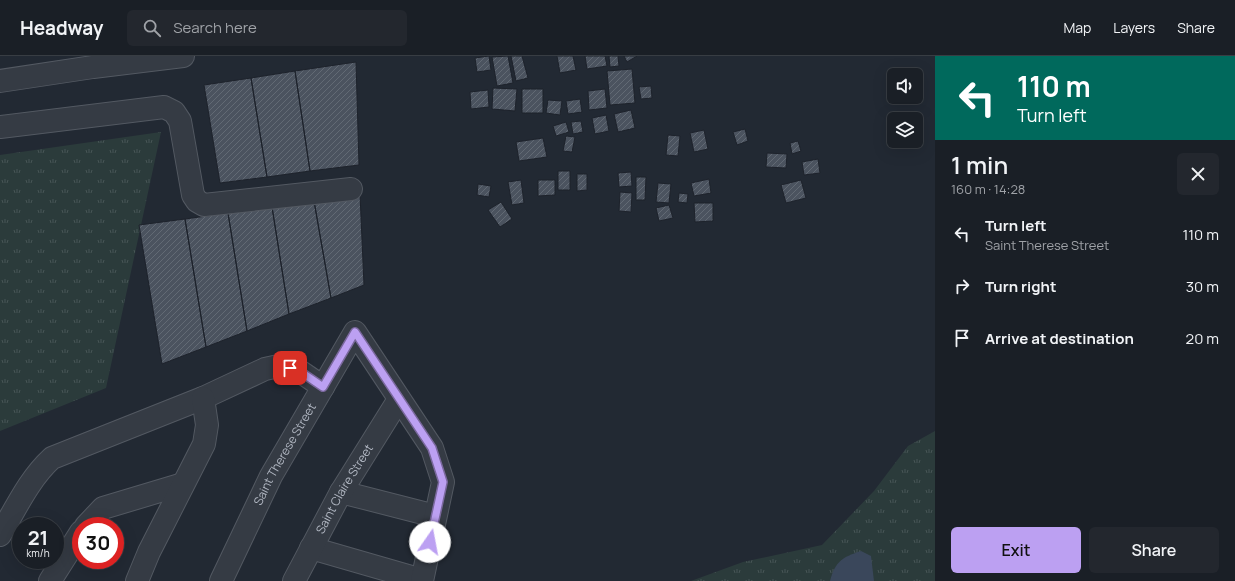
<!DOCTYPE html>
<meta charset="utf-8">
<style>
body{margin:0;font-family:Manrope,sans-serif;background:#23272e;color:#f1f3f6;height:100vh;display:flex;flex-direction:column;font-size:15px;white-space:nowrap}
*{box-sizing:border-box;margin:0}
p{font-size:13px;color:#9fa2a7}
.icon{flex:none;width:22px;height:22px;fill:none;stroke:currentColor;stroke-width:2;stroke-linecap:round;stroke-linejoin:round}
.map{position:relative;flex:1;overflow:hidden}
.sheet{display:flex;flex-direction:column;background:#1a1f26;width:300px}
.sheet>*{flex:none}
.hud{background:#00695c;color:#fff;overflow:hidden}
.tools{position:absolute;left:887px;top:12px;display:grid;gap:8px}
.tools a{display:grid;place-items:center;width:36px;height:36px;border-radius:6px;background:#1a1f26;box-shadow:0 4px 16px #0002,0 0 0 1px #383d43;font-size:20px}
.speed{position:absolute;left:12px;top:461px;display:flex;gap:8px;font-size:20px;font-weight:700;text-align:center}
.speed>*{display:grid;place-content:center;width:52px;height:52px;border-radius:50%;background:#1a1f26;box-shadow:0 4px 16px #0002,0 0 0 1px #383d43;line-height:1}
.speed small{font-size:10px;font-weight:400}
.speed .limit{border:6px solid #d22;background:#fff;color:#111}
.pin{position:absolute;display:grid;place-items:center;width:34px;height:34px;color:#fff;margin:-17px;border-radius:8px;box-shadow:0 2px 6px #0006}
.me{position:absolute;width:44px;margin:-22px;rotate:12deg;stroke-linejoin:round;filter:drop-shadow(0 0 3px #0008)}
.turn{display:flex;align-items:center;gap:14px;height:84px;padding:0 16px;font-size:18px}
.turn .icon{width:52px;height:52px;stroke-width:2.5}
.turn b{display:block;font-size:28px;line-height:34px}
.round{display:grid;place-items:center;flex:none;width:42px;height:42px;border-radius:6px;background:#23272e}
.headline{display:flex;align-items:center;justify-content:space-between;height:68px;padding:0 16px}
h1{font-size:24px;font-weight:600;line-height:30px}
.button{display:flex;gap:8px;margin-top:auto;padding:8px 16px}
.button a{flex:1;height:46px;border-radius:6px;background:#bca0f2;color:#111;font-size:16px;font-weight:600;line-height:46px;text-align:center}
.button a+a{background:#23272e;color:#f1f3f6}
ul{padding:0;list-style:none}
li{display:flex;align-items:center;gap:12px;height:52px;padding:0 16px}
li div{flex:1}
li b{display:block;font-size:15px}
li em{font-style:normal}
header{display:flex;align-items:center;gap:24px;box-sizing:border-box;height:56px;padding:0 20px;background:#1a1f26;border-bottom:1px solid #383d43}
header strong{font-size:19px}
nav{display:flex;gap:22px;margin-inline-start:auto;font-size:14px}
.search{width:280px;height:36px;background:#23272e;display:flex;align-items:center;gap:10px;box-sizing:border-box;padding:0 14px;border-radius:6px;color:#9fa2a7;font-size:15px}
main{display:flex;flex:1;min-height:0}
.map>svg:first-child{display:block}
</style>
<header>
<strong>Headway</strong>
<div class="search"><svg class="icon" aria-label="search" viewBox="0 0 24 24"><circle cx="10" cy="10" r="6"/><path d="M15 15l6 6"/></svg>Search here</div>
<nav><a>Map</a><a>Layers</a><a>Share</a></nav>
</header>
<main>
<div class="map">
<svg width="935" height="525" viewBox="0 0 935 525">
<defs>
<pattern id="grass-tufts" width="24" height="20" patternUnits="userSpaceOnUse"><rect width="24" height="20" fill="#2b3b3b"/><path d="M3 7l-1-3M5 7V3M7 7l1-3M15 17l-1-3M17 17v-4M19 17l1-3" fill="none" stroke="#475556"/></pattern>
<pattern id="building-hatch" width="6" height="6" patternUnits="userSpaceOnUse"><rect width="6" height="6" fill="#4b535f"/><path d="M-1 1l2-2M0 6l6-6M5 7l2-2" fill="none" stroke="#626a74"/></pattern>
</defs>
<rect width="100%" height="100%" fill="#222933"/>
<path fill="url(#grass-tufts)" d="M 161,76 L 106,332 L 0,375 L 0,99 Z
M 935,375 L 935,525 L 691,525 L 743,506 L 822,489 L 874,435 L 908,390 Z"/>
<path fill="#3a475b" d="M 861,495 L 871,500 L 874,525 L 830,525 C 835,505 843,501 861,495 Z"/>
<path fill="url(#building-hatch)" stroke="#1d222b" d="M 489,0 L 491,14 L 477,16 L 475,2 Z
M 508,0 L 513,27 L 497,30 L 492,1 Z
M 511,0 L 522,0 L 528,22 L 516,25 Z
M 557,0 L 573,0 L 576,14 L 560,17 Z
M 585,0 L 605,0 L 607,10 L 587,13 Z
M 609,0 L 618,0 L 619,10 L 610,11 Z
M 624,0 L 637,0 L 627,6 Z
M 356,6 L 359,109 L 310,115 L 295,15 Z
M 632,13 L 635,47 L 610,49 L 607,15 Z
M 295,15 L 310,115 L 267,121 L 251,22 Z
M 251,22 L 267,121 L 220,127 L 204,29 Z
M 651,30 L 652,42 L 641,43 L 639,31 Z
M 493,32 L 517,33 L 515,55 L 492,53 Z
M 522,33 L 543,33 L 543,57 L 522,57 Z
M 605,33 L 607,52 L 589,54 L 588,35 Z
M 488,34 L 489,51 L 471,53 L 470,36 Z
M 580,43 L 582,56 L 568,58 L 566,45 Z
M 548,44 L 562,45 L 560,59 L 546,57 Z
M 631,54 L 635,72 L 618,76 L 614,58 Z
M 606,59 L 609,75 L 595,78 L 592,62 Z
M 581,65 L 583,76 L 573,78 L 571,66 Z
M 566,66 L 569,76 L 556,80 L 553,70 Z
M 745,73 L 748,85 L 737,89 L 733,76 Z
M 704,74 L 708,93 L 694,96 L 690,77 Z
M 668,79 L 680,80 L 678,100 L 666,99 Z
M 566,80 L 575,81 L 572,96 L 563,95 Z
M 543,82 L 547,101 L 519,105 L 516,86 Z
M 798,85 L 801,95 L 792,98 L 790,87 Z
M 767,97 L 787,98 L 786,112 L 766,111 Z
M 818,103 L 820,117 L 804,119 L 802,106 Z
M 558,115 L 570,115 L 570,134 L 558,134 Z
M 631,116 L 632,130 L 619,131 L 618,117 Z
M 577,118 L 587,118 L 587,134 L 577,135 Z
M 636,121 L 646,121 L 645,144 L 636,144 Z
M 709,123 L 711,137 L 694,140 L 691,127 Z
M 521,124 L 524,147 L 512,149 L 508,126 Z
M 538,124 L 555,124 L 555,139 L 538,140 Z
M 801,124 L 806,142 L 786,147 L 781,129 Z
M 658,127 L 671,128 L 669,147 L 656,146 Z
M 478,128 L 491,130 L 489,141 L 477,139 Z
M 620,136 L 632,137 L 631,156 L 619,155 Z
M 679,137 L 688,138 L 687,147 L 678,146 Z
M 360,138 L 364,229 L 331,242 L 314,145 Z
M 314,145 L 331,242 L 289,258 L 272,151 Z
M 501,146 L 512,163 L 500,171 L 488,154 Z
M 694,147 L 713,147 L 713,165 L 695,166 Z
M 669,149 L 673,162 L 659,165 L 656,152 Z
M 272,151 L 289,258 L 247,275 L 228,157 Z
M 228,157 L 247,275 L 206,291 L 185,163 Z
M 185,163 L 206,291 L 162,308 L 139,169 Z"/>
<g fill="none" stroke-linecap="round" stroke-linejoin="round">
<defs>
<g id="minor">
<path d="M 0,25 L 93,11 L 183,0"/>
<path d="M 0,71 L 164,51 L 174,56 L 180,65 L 193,139 L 197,145 L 204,149 L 351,133"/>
<path d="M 341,436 L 435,460"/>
<path d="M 86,470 L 103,452 L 183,428"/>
<path d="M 0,479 C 16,452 29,423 52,402 L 203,342 L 265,313 L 283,309 L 298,314 L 323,331"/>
<path d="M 311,492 L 422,524"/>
<path d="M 50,525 L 81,476"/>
<path d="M 137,525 L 149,496 L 204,388 L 207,369 L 203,342"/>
<path id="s1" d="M 221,525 L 271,420 L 355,276 L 432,392 L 443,426 L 422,525"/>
<path id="s2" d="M 294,525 L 341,436 L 399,343"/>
</g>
</defs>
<use href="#minor" stroke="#535962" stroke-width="24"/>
<use href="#minor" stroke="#353b44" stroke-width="22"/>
</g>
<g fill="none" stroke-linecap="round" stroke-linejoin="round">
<defs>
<path id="route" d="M 290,312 L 298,314 L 323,331 L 355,276 L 432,392 L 443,426 L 430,486"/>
</defs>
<use href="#route" stroke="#7a689d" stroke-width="10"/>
<use href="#route" stroke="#bca0f2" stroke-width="7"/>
</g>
<g text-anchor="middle" stroke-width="3" stroke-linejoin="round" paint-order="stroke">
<g font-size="12" fill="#b0b6c1" stroke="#1b2029">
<text dy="4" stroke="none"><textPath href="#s1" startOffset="142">Saint Therese Street</textPath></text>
<text dy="4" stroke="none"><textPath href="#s2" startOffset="105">Saint Claire Street</textPath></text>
</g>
</g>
</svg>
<div class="tools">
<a><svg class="icon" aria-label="sound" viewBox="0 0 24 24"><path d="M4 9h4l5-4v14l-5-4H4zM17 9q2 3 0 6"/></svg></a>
<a><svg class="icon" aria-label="layers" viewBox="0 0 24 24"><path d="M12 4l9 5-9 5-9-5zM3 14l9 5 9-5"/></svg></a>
</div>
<div class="speed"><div>21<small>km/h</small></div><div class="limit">30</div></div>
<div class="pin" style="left:290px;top:312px;background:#d93025"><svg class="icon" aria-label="arrive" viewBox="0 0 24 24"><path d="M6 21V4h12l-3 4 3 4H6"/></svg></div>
<svg class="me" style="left:430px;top:486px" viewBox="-20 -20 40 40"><circle r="19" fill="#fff"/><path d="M0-13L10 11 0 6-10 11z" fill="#bca0f2"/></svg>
</div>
<section class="sheet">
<div class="hud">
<div class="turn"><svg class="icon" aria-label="left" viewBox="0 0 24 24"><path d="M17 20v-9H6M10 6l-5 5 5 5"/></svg><div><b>110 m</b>Turn left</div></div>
</div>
<div class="headline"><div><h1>1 min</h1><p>160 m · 14:28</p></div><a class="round"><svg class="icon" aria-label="close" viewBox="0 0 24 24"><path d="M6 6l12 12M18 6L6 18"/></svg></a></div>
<ul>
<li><svg class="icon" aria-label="left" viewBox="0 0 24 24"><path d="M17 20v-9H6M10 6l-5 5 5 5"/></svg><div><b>Turn left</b><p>Saint Therese Street</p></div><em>110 m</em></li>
<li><svg class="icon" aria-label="right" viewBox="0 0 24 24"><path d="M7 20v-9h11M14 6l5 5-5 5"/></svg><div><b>Turn right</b></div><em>30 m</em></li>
<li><svg class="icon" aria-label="arrive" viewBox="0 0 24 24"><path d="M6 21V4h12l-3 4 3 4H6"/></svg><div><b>Arrive at destination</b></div><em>20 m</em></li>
</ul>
<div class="button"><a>Exit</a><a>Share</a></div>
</section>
</main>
